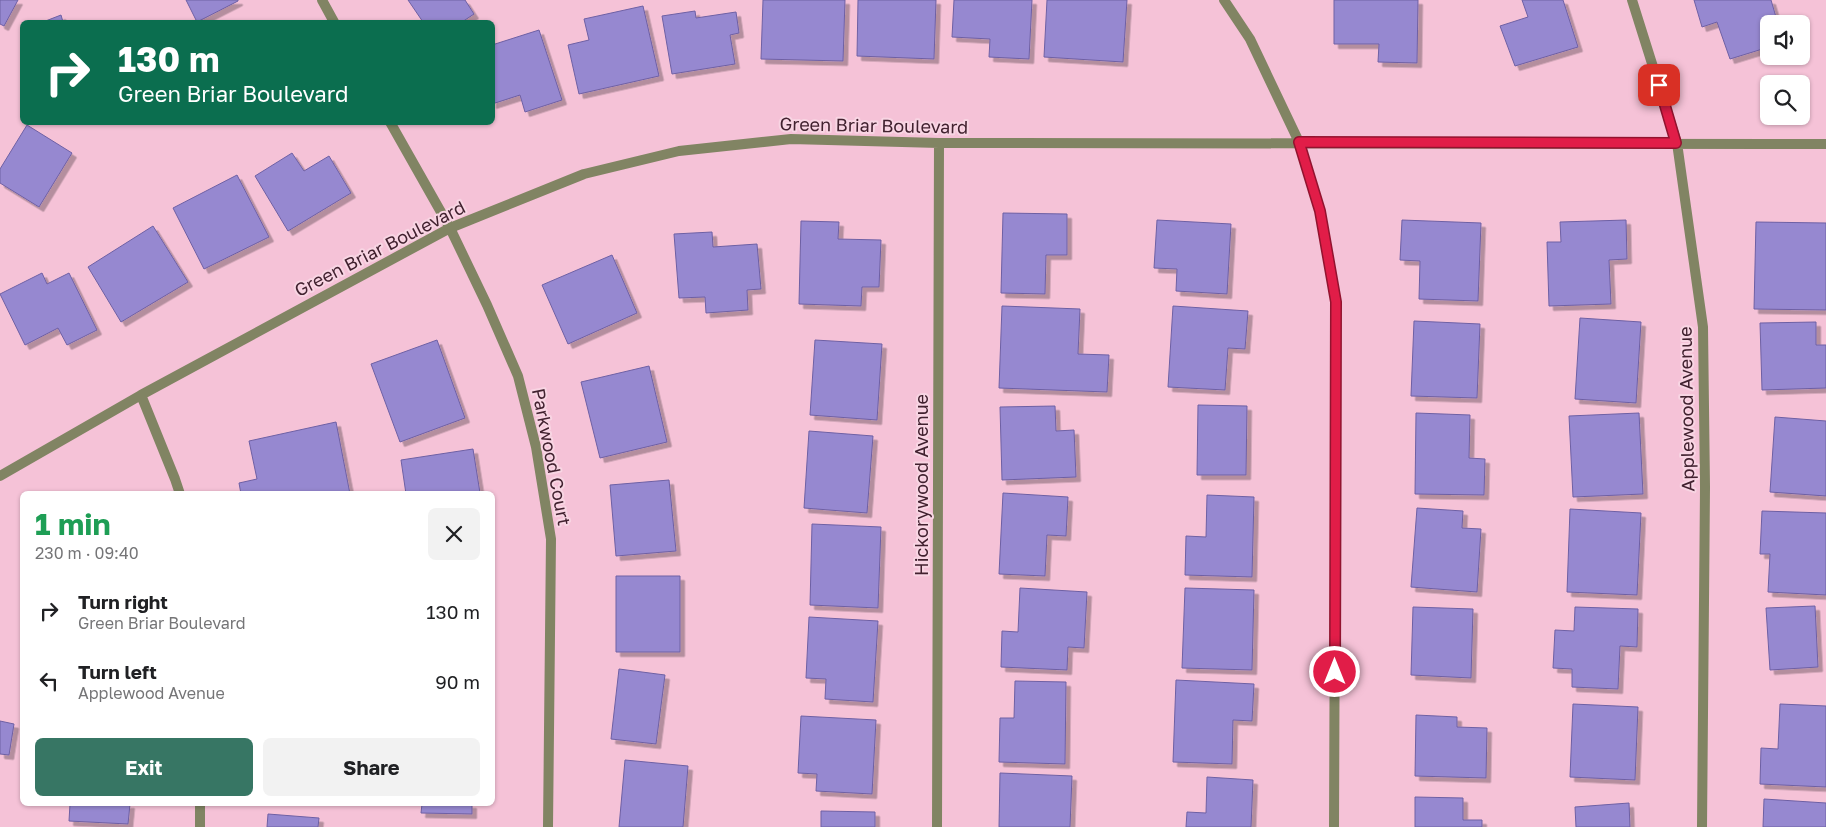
<!DOCTYPE html>
<meta charset="utf-8">
<style>
body{margin:0;font-family:"Golos Text",sans-serif;background:#f2f2f2;color:#202124;height:100vh;display:flex;flex-direction:column;font-size:19px;white-space:nowrap}
*{box-sizing:border-box;margin:0}
p{font-size:16px;color:#757577}
.icon{flex:none;width:28px;height:28px;fill:none;stroke:currentColor;stroke-width:2;stroke-linecap:round;stroke-linejoin:round}
.map{position:relative;flex:1;overflow:hidden}
.drawer{position:absolute;left:20px;top:491px;width:475px;height:315px;display:flex;flex-direction:column;background:#fff;border-radius:8px;box-shadow:0 1px 4px #0004}
.drawer>*{flex:none}
.guide{position:absolute;left:20px;top:20px;width:475px;height:105px;border-radius:8px;box-shadow:0 1px 4px #0004;background:#0b6e4f;color:#fff;overflow:hidden}
.fabs{position:absolute;left:1760px;top:15px;display:grid;gap:10px}
.fabs a{display:grid;place-items:center;width:50px;height:50px;border-radius:8px;background:#fff;box-shadow:0 1px 4px #0004;font-size:25px}
.pin{position:absolute;display:grid;place-items:center;width:42px;height:42px;color:#fff;margin:-21px;border-radius:10px;box-shadow:0 2px 8px #0006}
.me{position:absolute;width:55px;margin:-28px;rotate:0deg;stroke-linejoin:round;filter:drop-shadow(0 0 4px #0008)}
.turn{display:flex;align-items:center;gap:18px;height:105px;padding:0 15px;font-size:22px}
.turn .icon{width:65px;height:65px;stroke-width:2.5}
.turn b{display:block;font-size:35px;line-height:42px}
.round{display:grid;place-items:center;flex:none;width:52px;height:52px;border-radius:8px;background:#f2f2f2}
.overview{display:flex;align-items:center;justify-content:space-between;height:85px;padding:0 15px}
h1{font-size:30px;font-weight:700;line-height:38px;color:#1e9e55}
.primary-button{display:flex;gap:10px;margin-top:auto;padding:10px 15px}
.primary-button a{flex:1;height:58px;border-radius:8px;background:#377664;color:#fff;font-size:20px;font-weight:700;line-height:58px;text-align:center}
.primary-button a+a{background:#f2f2f2;color:#202124}
ul{padding:0;list-style:none}
li{display:flex;align-items:center;gap:15px;height:70px;padding:0 15px}
li div{flex:1}
li b{display:block;font-size:19px}
li em{font-style:normal}
.map>svg:first-child{display:block}
</style>
<div class="map">
<svg width="1826" height="827" viewBox="0 0 1826 827">
<defs>
<filter id="shadow"><feDropShadow dx="4.5" dy="4.5" stdDeviation="0" flood-color="#0004"/></filter>
</defs>
<rect width="100%" height="100%" fill="#f5c2d7"/>
<path fill="#9688d0" stroke="#6e60a4" filter="url(#shadow)" d="M 0,0 L 18,0 L 4,26 L 0,24 Z
M 186,0 L 238,0 L 238,1 L 197,22 Z
M 408,0 L 465,0 L 474,14 L 462,22 L 423,22 Z
M 763,0 L 845,0 L 843,61 L 761,59 Z
M 858,0 L 936,0 L 934,59 L 857,56 Z
M 954,0 L 1032,0 L 1029,59 L 989,57 L 990,39 L 952,37 Z
M 1047,0 L 1127,0 L 1123,62 L 1044,57 Z
M 1334,0 L 1418,0 L 1417,63 L 1378,62 L 1379,44 L 1334,44 Z
M 1522,0 L 1563,0 L 1578,47 L 1515,66 L 1500,26 L 1528,17 Z
M 1694,0 L 1771,0 L 1778,24 L 1769,24 L 1769,47 L 1730,59 L 1717,22 L 1702,27 Z
M 643,6 L 659,76 L 579,94 L 568,45 L 589,40 L 584,19 Z
M 695,11 L 696,18 L 736,12 L 739,33 L 730,35 L 735,64 L 672,74 L 662,16 Z
M 61,15 L 63,22 L 43,22 Z
M 539,30 L 562,100 L 525,112 L 520,95 L 492,104 L 492,45 Z
M 27,125 L 72,153 L 39,207 L 0,183 L 0,169 Z
M 292,153 L 304,171 L 329,156 L 351,193 L 288,231 L 255,176 Z
M 237,175 L 269,237 L 204,269 L 173,208 Z
M 1003,213 L 1067,214 L 1067,255 L 1046,255 L 1045,294 L 1001,293 Z
M 1157,220 L 1231,224 L 1227,294 L 1176,291 L 1177,269 L 1154,268 Z
M 1402,220 L 1481,223 L 1478,301 L 1419,299 L 1420,261 L 1400,260 Z
M 1626,220 L 1627,259 L 1609,260 L 1611,304 L 1549,306 L 1547,242 L 1561,242 L 1560,222 Z
M 801,221 L 839,222 L 838,239 L 881,240 L 879,287 L 862,287 L 861,306 L 799,304 Z
M 1756,222 L 1826,223 L 1826,310 L 1754,309 Z
M 153,226 L 188,282 L 121,322 L 88,267 Z
M 712,232 L 713,247 L 757,244 L 761,289 L 747,290 L 748,310 L 706,313 L 705,297 L 679,298 L 674,234 Z
M 612,255 L 637,313 L 568,344 L 542,285 Z
M 42,273 L 47,284 L 69,273 L 97,330 L 67,345 L 58,328 L 25,345 L 0,294 Z
M 1002,306 L 1080,309 L 1078,354 L 1109,355 L 1107,392 L 999,388 Z
M 1173,306 L 1248,311 L 1245,349 L 1228,348 L 1225,390 L 1168,387 Z
M 1580,318 L 1641,322 L 1636,403 L 1575,399 Z
M 1414,321 L 1480,324 L 1477,398 L 1411,396 Z
M 1816,322 L 1816,345 L 1826,345 L 1826,388 L 1762,390 L 1760,323 Z
M 437,340 L 465,418 L 400,442 L 371,364 Z
M 815,340 L 882,344 L 877,420 L 810,415 Z
M 649,366 L 667,442 L 600,458 L 581,382 Z
M 1198,405 L 1247,406 L 1246,475 L 1197,475 Z
M 1055,406 L 1056,431 L 1074,430 L 1076,477 L 1002,480 L 1000,407 Z
M 1416,413 L 1470,415 L 1469,458 L 1485,459 L 1484,495 L 1415,494 Z
M 1639,413 L 1643,494 L 1573,497 L 1569,416 Z
M 1775,417 L 1826,421 L 1826,496 L 1770,492 Z
M 336,422 L 350,494 L 241,494 L 239,483 L 257,479 L 249,441 Z
M 809,431 L 873,436 L 867,513 L 804,508 Z
M 473,449 L 480,493 L 406,494 L 401,460 Z
M 669,480 L 676,551 L 616,556 L 610,485 Z
M 1003,493 L 1068,497 L 1066,536 L 1047,535 L 1045,576 L 999,574 Z
M 1207,495 L 1254,497 L 1252,577 L 1185,575 L 1186,536 L 1206,537 Z
M 1417,508 L 1463,511 L 1462,528 L 1481,529 L 1477,592 L 1411,587 Z
M 1570,509 L 1641,513 L 1637,595 L 1567,592 Z
M 1762,511 L 1826,513 L 1826,595 L 1768,592 L 1770,554 L 1760,554 Z
M 812,524 L 881,527 L 878,608 L 810,605 Z
M 616,576 L 680,576 L 680,652 L 616,652 Z
M 1020,588 L 1087,592 L 1084,648 L 1068,647 L 1067,670 L 1001,667 L 1002,631 L 1018,632 Z
M 1185,588 L 1254,590 L 1252,670 L 1182,668 Z
M 1815,606 L 1818,667 L 1770,670 L 1766,608 Z
M 1413,607 L 1473,609 L 1471,678 L 1411,675 Z
M 1575,607 L 1638,609 L 1637,647 L 1620,646 L 1618,689 L 1572,687 L 1572,669 L 1553,668 L 1555,630 L 1574,631 Z
M 809,617 L 878,621 L 873,702 L 825,699 L 826,679 L 806,678 Z
M 619,669 L 665,675 L 656,744 L 611,739 Z
M 1176,680 L 1254,684 L 1252,721 L 1233,720 L 1232,764 L 1173,762 Z
M 1015,681 L 1066,682 L 1065,764 L 999,762 L 1000,718 L 1014,718 Z
M 1573,704 L 1638,707 L 1635,780 L 1570,777 Z
M 1780,704 L 1826,706 L 1826,787 L 1760,784 L 1761,748 L 1778,749 Z
M 1416,715 L 1457,717 L 1457,727 L 1487,728 L 1486,778 L 1415,776 Z
M 801,716 L 876,720 L 872,794 L 816,791 L 817,774 L 798,773 Z
M 0,721 L 14,724 L 9,755 L 0,754 Z
M 625,760 L 688,766 L 683,827 L 619,827 Z
M 1000,773 L 1072,776 L 1070,827 L 999,827 Z
M 1207,777 L 1253,780 L 1251,827 L 1186,827 L 1187,812 L 1206,813 Z
M 1415,797 L 1463,798 L 1463,820 L 1482,820 L 1482,827 L 1415,827 Z
M 1764,799 L 1826,803 L 1826,827 L 1763,827 Z
M 1629,803 L 1630,827 L 1576,827 L 1575,807 Z
M 70,804 L 130,804 L 128,824 L 69,821 Z
M 422,804 L 472,804 L 472,814 L 421,813 Z
M 821,811 L 875,812 L 875,827 L 821,827 Z
M 268,814 L 319,818 L 318,827 L 267,827 Z"/>
<g fill="none" stroke-linecap="round" stroke-linejoin="round">
<path stroke="#818463" stroke-width="10" d="M 322,0 L 334,22
M 1224,0 L 1250,39 L 1299,142 L 1320,211 L 1336,303 L 1334,827
M 1632,0 L 1677,143 L 1703,327 L 1705,487 L 1702,827
M 390,122 L 450,228 L 487,305 L 518,376 L 536,447 L 551,539 L 548,827
M 141,395 L 175,479 L 180,494
M 0,476 L 141,395 L 450,228 L 584,174 L 679,151 L 791,139 L 939,143 L 1826,144
M 200,827 L 200,804
M 937,827 L 939,143"/>
</g>
<g fill="none" stroke-linecap="round" stroke-linejoin="round">
<defs>
<path id="route" d="M 1335,672 L 1336,302 L 1320,211 L 1299,142 L 1676,143 L 1659,85"/>
</defs>
<use href="#route" stroke="#92132f" stroke-width="12"/>
<use href="#route" stroke="#e11d48" stroke-width="9"/>
</g>
<g text-anchor="middle" stroke-width="4" stroke-linejoin="round" paint-order="stroke">
<g font-size="18" fill="#41212f" stroke="#f8d5e3">
<text transform="translate(874 126) rotate(1)" y="6">Green Briar Boulevard</text>
<text transform="translate(380 249) rotate(-27)" y="6">Green Briar Boulevard</text>
<text transform="translate(1687 409) rotate(-91)" y="6">Applewood Avenue</text>
<text transform="translate(551 457) rotate(79)" y="6">Parkwood Court</text>
<text transform="translate(922 485) rotate(-90)" y="6">Hickorywood Avenue</text>
</g>
</g>
</svg>
<div class="fabs">
<a><svg class="icon" aria-label="sound" viewBox="0 0 24 24"><path d="M4 9h4l5-4v14l-5-4H4zM17 9q2 3 0 6"/></svg></a>
<a><svg class="icon" aria-label="search" viewBox="0 0 24 24"><circle cx="10" cy="10" r="6"/><path d="M15 15l6 6"/></svg></a>
</div>
<div class="pin" style="left:1659px;top:85px;background:#d93025"><svg class="icon" aria-label="arrive" viewBox="0 0 24 24"><path d="M6 21V4h12l-3 4 3 4H6"/></svg></div>
<svg class="me" style="left:1335px;top:672px" viewBox="-20 -20 40 40"><circle r="17" fill="#e11d48" stroke="#fff" stroke-width="3"/><path d="M0-11L8 9 0 5-8 9z" fill="#fff"/></svg>
<div class="guide">
<div class="turn"><svg class="icon" aria-label="right" viewBox="0 0 24 24"><path d="M7 20v-9h11M14 6l5 5-5 5"/></svg><div><b>130 m</b>Green Briar Boulevard</div></div>
</div>
<section class="drawer">
<div class="overview"><div><h1>1 min</h1><p>230 m · 09:40</p></div><a class="round"><svg class="icon" aria-label="close" viewBox="0 0 24 24"><path d="M6 6l12 12M18 6L6 18"/></svg></a></div>
<ul>
<li><svg class="icon" aria-label="right" viewBox="0 0 24 24"><path d="M7 20v-9h11M14 6l5 5-5 5"/></svg><div><b>Turn right</b><p>Green Briar Boulevard</p></div><em>130 m</em></li>
<li><svg class="icon" aria-label="left" viewBox="0 0 24 24"><path d="M17 20v-9H6M10 6l-5 5 5 5"/></svg><div><b>Turn left</b><p>Applewood Avenue</p></div><em>90 m</em></li>
</ul>
<div class="primary-button"><a>Exit</a><a>Share</a></div>
</section>
</div>
